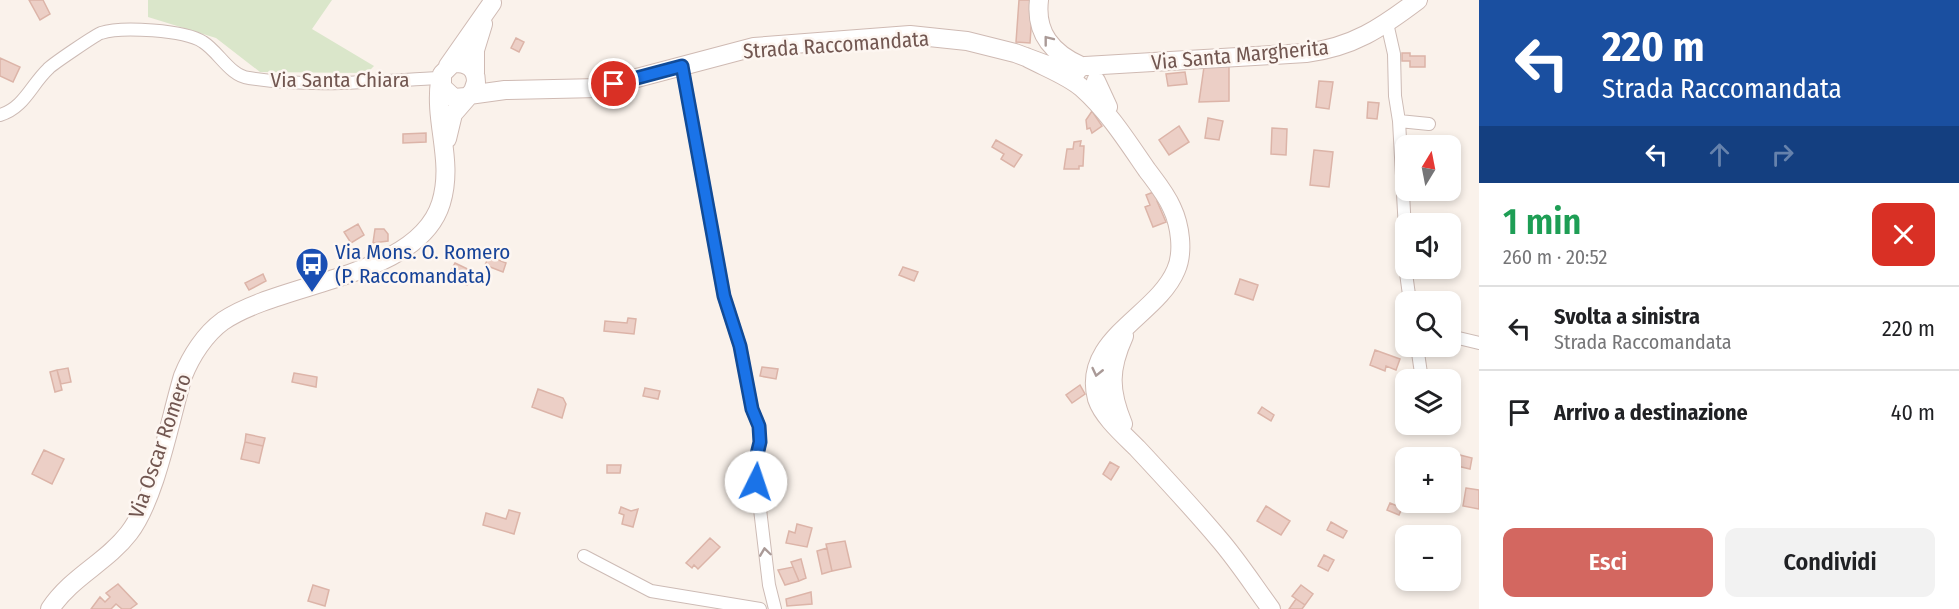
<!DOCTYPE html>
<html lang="it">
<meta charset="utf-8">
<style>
body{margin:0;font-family:"Fira Sans Condensed",sans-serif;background:#f2f2f2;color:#202124;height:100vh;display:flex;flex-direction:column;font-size:22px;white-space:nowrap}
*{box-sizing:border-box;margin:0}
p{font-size:20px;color:#757577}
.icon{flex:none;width:33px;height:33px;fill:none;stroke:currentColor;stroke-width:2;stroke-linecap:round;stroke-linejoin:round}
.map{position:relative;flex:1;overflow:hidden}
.details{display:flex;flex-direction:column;background:#fff;width:480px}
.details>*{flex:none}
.hud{background:#1a4fa0;color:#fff;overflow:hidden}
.needle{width:39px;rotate:10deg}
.fabs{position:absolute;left:1395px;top:135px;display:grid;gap:12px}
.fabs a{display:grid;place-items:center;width:66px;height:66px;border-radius:12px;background:#fff;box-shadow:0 3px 9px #0003;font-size:30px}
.pin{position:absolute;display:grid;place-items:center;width:51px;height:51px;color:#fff;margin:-26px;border:3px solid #fff;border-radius:50%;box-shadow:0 2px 6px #0007}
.me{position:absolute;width:66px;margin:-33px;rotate:4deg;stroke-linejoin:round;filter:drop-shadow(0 0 4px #0008)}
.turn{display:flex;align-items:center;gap:21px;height:126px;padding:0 24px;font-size:27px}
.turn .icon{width:78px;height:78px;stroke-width:2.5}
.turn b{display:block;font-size:42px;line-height:51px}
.lanes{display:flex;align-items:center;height:57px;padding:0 24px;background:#0003;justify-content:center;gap:30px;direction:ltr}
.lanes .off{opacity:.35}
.round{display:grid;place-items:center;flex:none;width:63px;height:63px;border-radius:12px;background:#f2f2f2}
.head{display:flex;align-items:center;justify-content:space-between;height:102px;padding:0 24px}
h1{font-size:36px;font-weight:600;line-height:45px;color:#1e9e55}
.action{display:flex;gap:12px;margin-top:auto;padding:12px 24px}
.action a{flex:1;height:69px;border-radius:12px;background:#d36760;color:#fff;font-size:24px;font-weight:600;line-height:69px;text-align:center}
.action a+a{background:#f2f2f2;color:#202124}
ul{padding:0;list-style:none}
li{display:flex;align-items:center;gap:18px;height:84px;padding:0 24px;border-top:2px solid #e0e0e0}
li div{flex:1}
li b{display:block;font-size:22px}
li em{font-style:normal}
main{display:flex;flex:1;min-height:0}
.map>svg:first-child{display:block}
</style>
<main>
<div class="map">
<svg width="1479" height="609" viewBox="0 0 1479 609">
<rect width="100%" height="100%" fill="#faf2eb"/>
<path fill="#dae6ca" d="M 148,0 L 332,0 L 312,29 L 374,66 L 367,73 L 260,72 L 216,38 L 148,17 Z"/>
<path fill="#eccfc6" stroke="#dcb4a8" stroke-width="1.5" d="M 29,0 L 43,0 L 50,14 L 40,20 Z
M 1019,0 L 1033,0 L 1030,43 L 1016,42 Z
M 516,38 L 524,42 L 519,52 L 511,48 Z
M 1402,53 L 1410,53 L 1410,56 L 1425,56 L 1425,67 L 1410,67 L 1410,61 L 1402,61 Z
M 0,58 L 20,67 L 13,82 L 0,76 Z
M 1229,66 L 1229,101 L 1199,102 L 1204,67 Z
M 1185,72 L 1187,84 L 1168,86 L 1166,74 Z
M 1319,81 L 1333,82 L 1329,109 L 1316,107 Z
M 1368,102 L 1379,103 L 1377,119 L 1367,118 Z
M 1092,111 L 1102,126 L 1092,133 L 1090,128 L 1087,129 L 1086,120 Z
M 1208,118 L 1223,121 L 1219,140 L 1205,138 Z
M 1179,126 L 1189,142 L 1169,155 L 1159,140 Z
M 1272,128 L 1287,129 L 1286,155 L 1271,154 Z
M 426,133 L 426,142 L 403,143 L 403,134 Z
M 996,140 L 1022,155 L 1014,167 L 1001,159 L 1004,154 L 992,147 Z
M 1081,141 L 1080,146 L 1084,146 L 1083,166 L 1079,166 L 1079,169 L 1064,169 L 1067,149 L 1073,149 L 1074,142 Z
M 1314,150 L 1333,152 L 1329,187 L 1310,185 Z
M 1156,191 L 1161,199 L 1157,201 L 1166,222 L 1153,227 L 1145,207 L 1150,205 L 1146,195 Z
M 358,224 L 364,235 L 351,243 L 344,232 Z
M 375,229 L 384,229 L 388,234 L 388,241 L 373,243 Z
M 489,256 L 506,263 L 503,272 L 485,265 Z
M 455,263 L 474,272 L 467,285 L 448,276 Z
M 903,267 L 918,272 L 914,281 L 899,275 Z
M 263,274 L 266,281 L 249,290 L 245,283 Z
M 1240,279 L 1258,285 L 1253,300 L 1235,294 Z
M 628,318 L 636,319 L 634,334 L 604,331 L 605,321 L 627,323 Z
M 1375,350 L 1400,359 L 1396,370 L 1386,366 L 1385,371 L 1370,365 Z
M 762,367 L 778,369 L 776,379 L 760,376 Z
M 68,368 L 71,382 L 61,384 L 57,370 Z
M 57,370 L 62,390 L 55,392 L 50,372 Z
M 294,373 L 317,377 L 316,387 L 292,382 Z
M 1080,385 L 1085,394 L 1072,403 L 1066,395 Z
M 645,388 L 660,391 L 658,399 L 643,396 Z
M 538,389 L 563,398 L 566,404 L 562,418 L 532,407 Z
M 1262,407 L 1274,415 L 1271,421 L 1258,413 Z
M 246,434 L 265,438 L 263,446 L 245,442 Z
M 245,442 L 263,446 L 259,463 L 241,459 Z
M 44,450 L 64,459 L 52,484 L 32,474 Z
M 1456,454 L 1472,458 L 1470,469 L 1453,465 Z
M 1110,462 L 1119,467 L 1111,480 L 1103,474 Z
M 607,465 L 621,465 L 620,473 L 607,473 Z
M 1466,488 L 1479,490 L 1479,509 L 1463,506 Z
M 1390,503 L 1402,508 L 1399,515 L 1387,510 Z
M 1266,506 L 1290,521 L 1281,535 L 1257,521 Z
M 621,507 L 631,511 L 638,509 L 633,527 L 622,524 L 624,515 L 619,513 Z
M 509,510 L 520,513 L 514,534 L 483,525 L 486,513 L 506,519 Z
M 1331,522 L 1347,531 L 1343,538 L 1327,530 Z
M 797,524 L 812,528 L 807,547 L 786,543 L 789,531 L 795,533 Z
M 710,538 L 720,547 L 698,569 L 694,565 L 692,568 L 686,563 Z
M 845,541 L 851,567 L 832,571 L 826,544 Z
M 827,548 L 832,571 L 822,574 L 817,551 Z
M 1324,555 L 1334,560 L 1328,571 L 1318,566 Z
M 801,559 L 806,578 L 799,581 L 791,562 Z
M 793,567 L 799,581 L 785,585 L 778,570 Z
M 118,584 L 137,604 L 130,609 L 122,609 L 116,604 L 111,609 L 91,609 L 100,597 L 105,602 L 110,597 L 106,593 Z
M 313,585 L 329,590 L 325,606 L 308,601 Z
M 1301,585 L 1313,594 L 1305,605 L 1292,596 Z
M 811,592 L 812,604 L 787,606 L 786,599 Z
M 1296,599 L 1305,605 L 1302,609 L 1289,609 Z"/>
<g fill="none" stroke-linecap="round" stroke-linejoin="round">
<defs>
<path id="street" d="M 1387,23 L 1394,54 L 1395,96 L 1399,121 L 1405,230 L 1405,266 L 1410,302
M 682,66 L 724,296 L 740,346 L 752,409 L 759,426 L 760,442 L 755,467 L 769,585 L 775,609
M 0,115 C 24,108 31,85 48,69 C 51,65 97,34 101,33 C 121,26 185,30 203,42 C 219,52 230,76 249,78 C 312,88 377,81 440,78
M 1399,121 L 1429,124
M 1450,336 L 1479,343
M 1417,346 L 1422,380
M 1429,424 L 1429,425
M 584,556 L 651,591 L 760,609"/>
<path id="secondary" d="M 1039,0 C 1035,33 1052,53 1081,66
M 1026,57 C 1044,67 1067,75 1082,88 C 1108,111 1127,141 1147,170 C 1156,182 1166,194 1172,208 C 1180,225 1184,252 1176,270 C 1157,316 1081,339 1097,399 C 1103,417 1124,435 1137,448 C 1165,478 1193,508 1219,539 C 1238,561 1254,586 1271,609
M 448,66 L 492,3
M 475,73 L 475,50 L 483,24
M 1074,76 L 1079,68 L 1085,66 L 1306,53 C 1353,47 1381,28 1418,0
M 1096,81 L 1108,107
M 469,95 L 505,90 L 599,88 L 754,47 L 910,35 L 967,41 L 1015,53 L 1058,69 L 1079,68
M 447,139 L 453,114 L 473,91 L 476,82 C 476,68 467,62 453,63 L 442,74 L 442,87 L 454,98 L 466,97
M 1123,424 C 1109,390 1109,369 1124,336
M 50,609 C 72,576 106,563 129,533 C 156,498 170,419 183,376 C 191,356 205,334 223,321 C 282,281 418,278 441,203 C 454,161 434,123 440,81"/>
</defs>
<use href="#street" stroke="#cdbbb5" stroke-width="14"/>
<use href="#secondary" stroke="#cfbab3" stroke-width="20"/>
<use href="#street" stroke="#fff" stroke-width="12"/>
<use href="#secondary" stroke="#fff" stroke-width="18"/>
</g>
<defs><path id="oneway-chevron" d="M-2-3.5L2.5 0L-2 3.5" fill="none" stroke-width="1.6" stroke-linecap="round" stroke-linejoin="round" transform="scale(1.5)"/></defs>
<g stroke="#aa9a97">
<use href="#oneway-chevron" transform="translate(1048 40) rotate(-128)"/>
<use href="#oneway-chevron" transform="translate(1097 372) rotate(103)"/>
<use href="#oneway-chevron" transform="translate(765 552) rotate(-98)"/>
</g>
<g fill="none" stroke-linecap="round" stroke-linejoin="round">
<defs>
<path id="route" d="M 614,84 L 682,66 L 724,296 L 740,346 L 752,409 L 759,426 L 760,442 L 754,467 L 756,482"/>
</defs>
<use href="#route" stroke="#114b97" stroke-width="15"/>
<use href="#route" stroke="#1a73e8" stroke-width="10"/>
</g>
<defs>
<symbol id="bus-pin" viewBox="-11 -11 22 30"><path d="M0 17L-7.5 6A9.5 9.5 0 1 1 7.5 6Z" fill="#1a4fb4" stroke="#fdf6f1"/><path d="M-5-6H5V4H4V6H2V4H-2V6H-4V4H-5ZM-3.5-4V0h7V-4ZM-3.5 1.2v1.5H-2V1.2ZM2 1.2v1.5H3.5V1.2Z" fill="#fff"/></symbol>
</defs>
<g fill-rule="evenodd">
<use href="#bus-pin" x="293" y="245" width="38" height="52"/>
</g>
<g text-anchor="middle" stroke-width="5" stroke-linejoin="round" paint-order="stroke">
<g font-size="21" fill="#725751" stroke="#fdf6f1">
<text transform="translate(836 45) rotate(-4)" y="7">Strada Raccomandata</text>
<text transform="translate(1240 55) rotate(-5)" y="7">Via Santa Margherita</text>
<text x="340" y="87">Via Santa Chiara</text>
<text transform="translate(160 446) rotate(-71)" y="7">Via Oscar Romero</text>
</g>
<g font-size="21" fill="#164399" stroke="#fdf6f1" text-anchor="start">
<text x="335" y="259">Via Mons. O. Romero<tspan x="335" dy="24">(P. Raccomandata)</tspan></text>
</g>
</g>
</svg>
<div class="fabs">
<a><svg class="needle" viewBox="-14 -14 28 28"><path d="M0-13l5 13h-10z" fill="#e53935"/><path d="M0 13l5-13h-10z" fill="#757577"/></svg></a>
<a><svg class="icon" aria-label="sound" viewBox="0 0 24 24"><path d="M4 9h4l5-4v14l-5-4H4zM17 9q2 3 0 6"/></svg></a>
<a><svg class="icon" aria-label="search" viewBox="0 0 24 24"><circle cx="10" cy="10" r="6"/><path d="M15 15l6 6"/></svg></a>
<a><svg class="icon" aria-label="layers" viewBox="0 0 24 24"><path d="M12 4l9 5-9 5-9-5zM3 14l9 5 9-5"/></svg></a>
<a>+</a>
<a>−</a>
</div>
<div class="pin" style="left:614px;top:84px;background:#d93025"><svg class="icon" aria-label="arrive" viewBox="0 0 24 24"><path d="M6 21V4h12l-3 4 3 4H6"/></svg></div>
<svg class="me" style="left:756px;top:482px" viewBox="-20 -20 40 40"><circle r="19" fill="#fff"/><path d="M0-13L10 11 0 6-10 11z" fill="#1a73e8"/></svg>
</div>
<section class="details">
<div class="hud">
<div class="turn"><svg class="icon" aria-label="left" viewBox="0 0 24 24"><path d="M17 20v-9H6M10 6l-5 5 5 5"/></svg><div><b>220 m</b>Strada Raccomandata</div></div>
<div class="lanes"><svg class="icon" aria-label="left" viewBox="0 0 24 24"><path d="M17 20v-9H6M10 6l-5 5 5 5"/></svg><svg class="icon off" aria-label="ahead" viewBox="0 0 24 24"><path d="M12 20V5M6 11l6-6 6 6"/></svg><svg class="icon off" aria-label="right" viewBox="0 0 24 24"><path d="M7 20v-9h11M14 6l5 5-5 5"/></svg></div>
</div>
<div class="head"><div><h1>1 min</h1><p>260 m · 20:52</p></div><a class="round" style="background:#d93025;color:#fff"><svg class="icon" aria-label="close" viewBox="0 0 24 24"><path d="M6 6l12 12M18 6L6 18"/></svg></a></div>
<ul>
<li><svg class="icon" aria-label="left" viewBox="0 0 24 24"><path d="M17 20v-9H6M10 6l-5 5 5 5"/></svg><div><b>Svolta a sinistra</b><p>Strada Raccomandata</p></div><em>220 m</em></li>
<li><svg class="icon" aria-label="arrive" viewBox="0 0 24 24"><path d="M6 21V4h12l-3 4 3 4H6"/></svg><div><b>Arrivo a destinazione</b></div><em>40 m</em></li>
</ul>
<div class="action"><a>Esci</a><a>Condividi</a></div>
</section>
</main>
